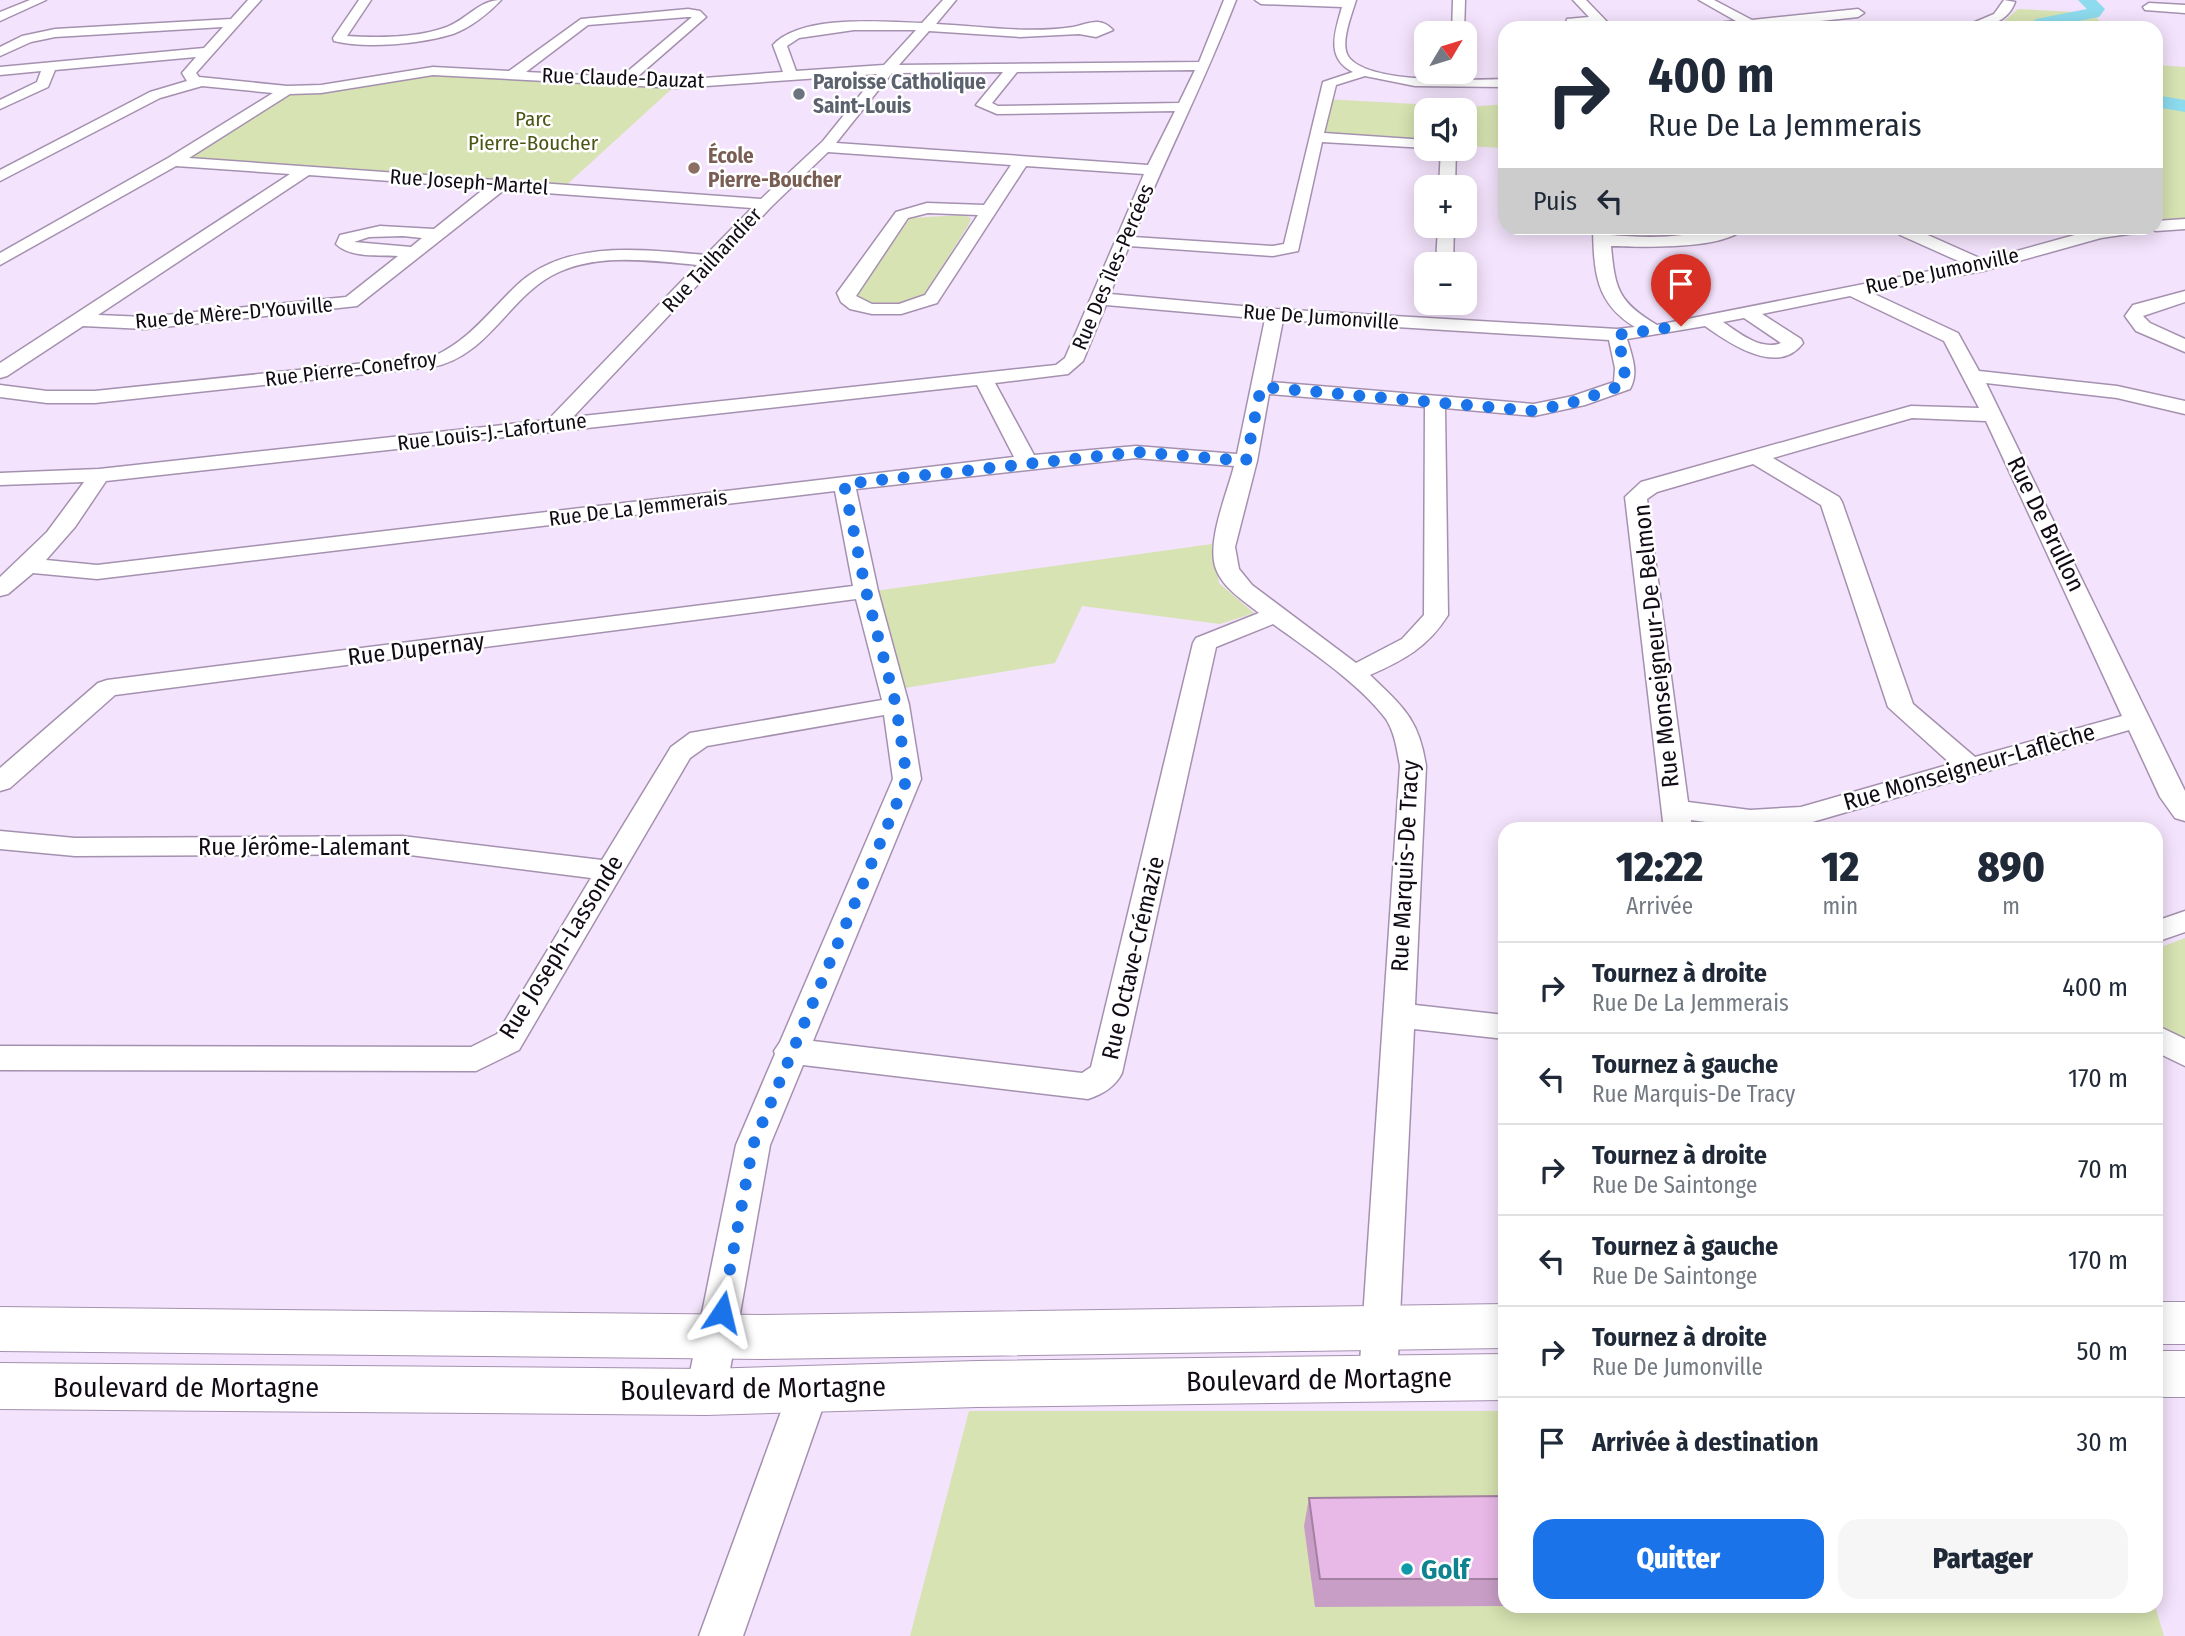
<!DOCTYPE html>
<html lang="fr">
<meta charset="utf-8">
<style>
body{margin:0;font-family:"Fira Sans Condensed",sans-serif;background:#f6f6f7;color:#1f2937;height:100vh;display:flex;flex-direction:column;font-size:26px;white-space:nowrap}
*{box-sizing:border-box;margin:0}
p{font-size:23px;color:#747a83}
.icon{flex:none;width:38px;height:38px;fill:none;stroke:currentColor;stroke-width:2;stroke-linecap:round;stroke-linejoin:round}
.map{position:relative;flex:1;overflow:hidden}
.details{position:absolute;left:1498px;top:822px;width:665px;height:791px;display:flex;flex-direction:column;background:#fff;border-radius:21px;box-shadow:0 4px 18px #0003}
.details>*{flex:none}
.guide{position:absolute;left:1498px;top:21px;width:665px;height:214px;border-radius:21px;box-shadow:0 4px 18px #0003;background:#fff;color:#1f2937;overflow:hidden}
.needle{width:46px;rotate:52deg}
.buttons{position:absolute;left:1414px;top:21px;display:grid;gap:14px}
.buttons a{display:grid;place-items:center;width:63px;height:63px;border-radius:14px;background:#fff;box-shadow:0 4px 18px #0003;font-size:35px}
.pin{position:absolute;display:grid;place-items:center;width:60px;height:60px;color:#fff;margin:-72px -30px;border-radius:50% 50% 50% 0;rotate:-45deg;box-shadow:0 0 7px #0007}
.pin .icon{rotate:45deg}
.me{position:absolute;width:77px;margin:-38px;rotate:10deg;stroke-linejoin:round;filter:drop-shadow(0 0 5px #0008)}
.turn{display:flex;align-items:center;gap:24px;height:147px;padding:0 35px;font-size:32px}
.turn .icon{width:91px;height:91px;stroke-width:2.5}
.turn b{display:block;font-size:49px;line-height:60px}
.then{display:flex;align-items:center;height:66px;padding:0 35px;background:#0003;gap:14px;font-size:26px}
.eta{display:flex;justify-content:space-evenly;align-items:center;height:119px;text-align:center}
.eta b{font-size:42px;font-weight:800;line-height:49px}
.button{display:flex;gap:14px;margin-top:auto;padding:14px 35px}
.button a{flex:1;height:80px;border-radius:21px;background:#1a73e8;color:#fff;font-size:28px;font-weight:800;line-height:80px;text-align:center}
.button a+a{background:#f6f6f7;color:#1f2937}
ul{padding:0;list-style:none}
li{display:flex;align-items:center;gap:21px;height:91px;padding:0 35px;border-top:2px solid #e0e1e3}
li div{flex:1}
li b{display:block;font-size:26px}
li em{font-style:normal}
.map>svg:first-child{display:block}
</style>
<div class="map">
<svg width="2185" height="1636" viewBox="0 0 2185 1636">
<rect width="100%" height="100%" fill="#f3e3fc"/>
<path fill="#d7e3b2" d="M 2018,9 L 2093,13 L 2105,28 L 1983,28 L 2004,21 Z
M 2156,65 L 2185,67 L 2185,219 L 2156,221 Z
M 433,71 L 677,84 L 562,189 L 173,161 L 287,90 Z
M 1324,99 L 1470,107 L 1505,104 L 1505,148 L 1465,146 L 1465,110 L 1426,110 L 1426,144 L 1317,137 Z
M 963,215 L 971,218 L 969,224 L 924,295 L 917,300 L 902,305 L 878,306 L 856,295 L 910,218 Z
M 1212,544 L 1219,583 L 1254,613 L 1220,624 L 1082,606 L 1055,663 L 905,688 L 875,591 Z
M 2185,938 L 2185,1038 L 2173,1035 L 2156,1020 L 2156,949 Z
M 969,1411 L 1505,1411 L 1505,1606 L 2155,1606 L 2164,1636 L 910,1636 Z"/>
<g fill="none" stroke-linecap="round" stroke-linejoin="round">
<path fill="#8ddbee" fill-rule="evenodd" d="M 2078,0 L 2096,0 L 2105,9 L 2099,17 L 2093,18 L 2047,28 L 2027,28 L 2036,19 L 2087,9 Z
M 2156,95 L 2185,100 L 2185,112 L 2156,107 Z"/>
<defs>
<path id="minor" d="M 30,0 L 46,0 L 0,21 L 0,12 Z
M 248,0 L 261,0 L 196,73 L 199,77 L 287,86 L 321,85 L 433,67 L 509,71 L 581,19 L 688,9 L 700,11 L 706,17 L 636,78 L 677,80 L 783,72 L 773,45 C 802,14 883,22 922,23 L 943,0 L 956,0 L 936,24 C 981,26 1028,34 1073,27 C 1088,24 1100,16 1113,30 L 1096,37 L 1079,34 L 1020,37 L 929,31 L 899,65 L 1199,62 L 1224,0 L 1236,0 C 1205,81 1166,156 1133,237 L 1273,246 L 1284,244 L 1323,82 L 1353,72 C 1325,58 1335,32 1342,7 L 1261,4 L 1255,0 L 1356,0 C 1352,14 1341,40 1347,54 C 1361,85 1475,80 1505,79 L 1505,87 L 1415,86 L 1365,76 L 1336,85 L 1324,133 L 1426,140 L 1426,148 L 1322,142 L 1298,251 L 1273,256 L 1129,246 L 1110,294 L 1275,309 L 1617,329 L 1635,327 C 1595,303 1594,271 1593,228 L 1609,228 L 1610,235 C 1634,237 1659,238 1683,235 C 1704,233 1723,226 1744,228 C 1725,250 1640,247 1611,246 C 1615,289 1618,302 1657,325 L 1965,264 L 1900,235 L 1896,228 L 1912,228 L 1984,260 L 2100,228 L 2144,228 L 2142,232 L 2101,238 L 1983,271 L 1870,292 L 1958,333 L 1979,371 L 2117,386 L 2185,401 L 2185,414 L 2117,398 L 1986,383 L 2185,791 L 2185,821 L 2175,818 L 2160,797 L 2129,730 L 1802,825 L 1750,828 L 1691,820 L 1692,830 L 1664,830 L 1625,497 L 1641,482 L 1911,406 L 1979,408 L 1944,341 L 1850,296 L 1762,314 L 1801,339 L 1803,343 C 1778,377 1729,343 1705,326 L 1627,339 C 1632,356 1639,373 1630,389 L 1585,405 L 1534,416 L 1445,408 L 1448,615 C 1428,647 1404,660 1370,675 C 1403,707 1419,719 1426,766 L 1415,1005 L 1505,1015 L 1505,1039 L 1414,1029 L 1397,1378 L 1392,1390 L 1378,1395 L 1364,1390 L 1359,1378 L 1400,766 C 1397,750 1395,733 1386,719 C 1360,684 1309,650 1273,624 L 1216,647 L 1122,1073 C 1115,1087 1103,1094 1088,1099 L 803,1065 L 770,1145 L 726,1392 L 720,1404 L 706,1410 L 692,1404 L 686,1392 L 736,1145 L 775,1054 L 774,1051 L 780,1042 L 893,779 L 884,715 L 707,746 L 690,758 L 519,1050 L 476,1071 L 0,1070 L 0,1046 L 471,1047 L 497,1034 L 591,878 L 402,854 L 75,856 L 0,849 L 0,831 L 75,838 L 402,836 L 602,860 L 671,747 L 690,733 L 882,700 L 856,599 L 115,695 L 10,788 L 0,791 L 0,768 L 98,683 L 107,680 L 853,586 L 835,491 L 97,579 L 33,573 L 8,594 L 0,596 L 0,577 L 47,532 L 84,482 L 0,485 L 0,473 L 99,469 L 548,420 L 697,265 C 653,261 601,253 559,272 C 509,294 490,356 432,367 L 95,403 L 47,403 L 0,397 L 0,385 L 47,391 L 95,391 L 434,356 C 468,341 490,311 516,286 C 566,238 644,250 706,255 L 752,208 L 504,190 L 357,306 L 145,329 L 83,326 L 7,376 L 0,378 L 0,363 L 290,174 L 176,166 L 0,265 L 0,253 L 168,158 L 273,93 L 202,86 L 160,98 L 0,181 L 0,170 L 150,92 L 187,81 L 182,73 L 196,57 L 55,70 L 48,87 L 0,109 L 0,100 L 37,82 L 41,71 L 0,75 L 0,67 L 204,48 L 223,27 L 55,37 L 31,42 L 0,56 L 0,47 L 22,36 L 55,29 L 231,19 ZM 688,17 L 692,17 L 621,77 L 526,72 L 588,25 ZM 854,30 L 916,30 L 884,65 L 796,71 L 787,46 L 799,38 ZM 1195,70 L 1179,103 L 998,106 L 992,103 L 1017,72 ZM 1003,72 L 976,105 L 997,114 L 1175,111 L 1148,165 L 836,143 L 892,73 ZM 877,74 L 823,141 L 761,199 L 189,158 L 290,94 L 321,93 L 433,75 L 677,88 ZM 828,152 L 1011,165 L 984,205 L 927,203 L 896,212 L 837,293 L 841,302 L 850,309 L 872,314 L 901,314 L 937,303 L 1026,166 L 1144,174 L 1065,358 L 1056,365 L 573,417 L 771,207 ZM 309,175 L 485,188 L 434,229 L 380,226 L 340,235 L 336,244 C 350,258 379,255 398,256 L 346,297 L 145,317 L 98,315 ZM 928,213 L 978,215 L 925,295 L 899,304 L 872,304 L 856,296 L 908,218 ZM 403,236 L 422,238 L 411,247 L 354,242 L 369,237 ZM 1106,305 L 1265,319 L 1237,454 L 1136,446 L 1034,455 L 995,383 L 1068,374 L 1083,361 ZM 1744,318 L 1781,343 C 1761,351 1739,333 1723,322 ZM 1283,320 L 1609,340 L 1615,368 L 1614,382 L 1573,396 L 1534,404 L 1271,382 ZM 977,385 L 1014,457 L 97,565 L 46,560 L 75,527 L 106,481 ZM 1269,394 L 1425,407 L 1424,615 L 1402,639 L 1356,663 L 1252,585 L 1239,569 L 1235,547 L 1257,461 ZM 1912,418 L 1986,421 L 2122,716 L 1975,757 L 1913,704 L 1842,502 L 1839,497 L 1773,458 ZM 1136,458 L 1234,466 C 1227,494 1206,542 1216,569 C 1223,588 1244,601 1259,613 L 1196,638 L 1193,643 L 1091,1067 L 1082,1073 L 813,1041 L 921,779 L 909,705 L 878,591 L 856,489 ZM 1753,464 L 1821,505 L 1888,707 L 1951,764 L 1801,807 L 1750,810 L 1688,802 L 1647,499 L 1657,492 Z
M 359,0 L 371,0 L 347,36 C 377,38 415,38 444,28 C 466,21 478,0 501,0 C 489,13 470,28 453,34 C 421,44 366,49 334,41 L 333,38 Z
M 1453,0 L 1465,0 L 1464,33 L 1452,33 Z
M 1573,0 L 1586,0 L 1613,28 L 1600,28 L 1597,25 L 1565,28 L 1567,19 L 1589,17 Z
M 1699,0 L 1714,0 L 1752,20 L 1858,9 L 1864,13 L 1858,17 L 1755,28 L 1701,28 L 1707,24 L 1736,21 Z
M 2004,0 L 2015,2 C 2007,25 1982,28 1961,28 L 1994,14 Z
M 2149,3 L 2185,5 L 2185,13 L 2145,10 L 2143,7 Z
M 1441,149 L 1456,149 L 1455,187 L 1439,187 Z
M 2185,219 L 2185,229 L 2156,231 L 2149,228 L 2156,228 L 2156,221 Z
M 1438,226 L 1454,226 L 1453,264 L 1436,264 Z
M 2185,291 L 2185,302 L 2143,316 L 2150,323 L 2185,339 L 2185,352 L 2136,331 L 2125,316 L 2133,305 Z
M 2185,911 L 2185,932 L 2156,942 L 2156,921 Z
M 2156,1025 L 2185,1039 L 2185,1066 L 2156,1052 Z
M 810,1370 L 824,1375 L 830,1387 L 743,1636 L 699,1636 L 790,1387 L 796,1375 Z"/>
<path id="major" d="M 2156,1302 L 2185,1302 L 2185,1344 L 2156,1344 Z
M 1505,1304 L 1505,1348 L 761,1359 L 0,1351 L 0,1307 L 761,1315 Z
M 2156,1351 L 2185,1351 L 2185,1397 L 2156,1397 Z
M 1505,1354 L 1505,1400 L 977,1407 L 706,1415 L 0,1409 L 0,1363 L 706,1369 L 977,1361 Z"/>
</defs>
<use href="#minor" stroke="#a591af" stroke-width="3"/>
<use href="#major" stroke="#a591af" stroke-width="2"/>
<use href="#minor" fill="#fff" fill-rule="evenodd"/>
<use href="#major" fill="#fff" fill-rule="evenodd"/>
</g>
<path fill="#c89ec6" d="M 1505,1496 L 1505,1606 L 1315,1607 L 1304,1526 L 1309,1498 Z"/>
<path fill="#e8b8e6" stroke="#a281a1" stroke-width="2" d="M 1505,1496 L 1505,1579 L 1320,1579 L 1309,1498 Z"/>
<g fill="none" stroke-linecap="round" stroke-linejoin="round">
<path stroke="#1a73e8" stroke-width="12" stroke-dasharray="0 21.6" d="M 722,1312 L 753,1145 L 907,779 L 896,705 L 866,591 L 844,484 L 1136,452 L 1246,461 L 1261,387 L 1534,411 L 1578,401 L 1623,385 L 1625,368 L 1617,335 L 1681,326"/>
</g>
<circle fill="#6b7280" stroke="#fff" stroke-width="2.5" cx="799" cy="94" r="7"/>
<circle fill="#8d6e63" stroke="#fff" stroke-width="2.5" cx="694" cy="168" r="7"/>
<circle fill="#0f9aa8" stroke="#fff" stroke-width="2.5" cx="1407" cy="1569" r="7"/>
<g text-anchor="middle" stroke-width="5" stroke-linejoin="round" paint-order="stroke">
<g font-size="21" fill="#120b15" stroke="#fff">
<text transform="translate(623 78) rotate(2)" y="7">Rue Claude-Dauzat</text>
<text transform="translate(469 182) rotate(4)" y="7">Rue Joseph-Martel</text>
<text transform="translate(712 260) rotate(-47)" y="7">Rue Tailhandier</text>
<text transform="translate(1113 267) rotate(-67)" y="7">Rue Des îles-Percées</text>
<text transform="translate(1942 271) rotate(-12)" y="7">Rue De Jumonville</text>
<text transform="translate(234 313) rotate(-5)" y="7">Rue de Mère-D'Youville</text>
<text transform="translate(1321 317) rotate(4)" y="7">Rue De Jumonville</text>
<text transform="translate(351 369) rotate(-7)" y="7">Rue Pierre-Conefroy</text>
<text transform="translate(492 432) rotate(-7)" y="7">Rue Louis-J.-Lafortune</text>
<text transform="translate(638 508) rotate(-7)" y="7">Rue De La Jemmerais</text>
</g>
<g font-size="21" font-weight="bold" fill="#5b616d" stroke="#fff" text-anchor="start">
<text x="813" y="89">Paroisse Catholique<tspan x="813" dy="24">Saint-Louis</tspan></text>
</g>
<g font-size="21" fill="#4a5513" stroke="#fff">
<text x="533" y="126">Parc<tspan x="533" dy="24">Pierre-Boucher</tspan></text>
</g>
<g font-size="21" font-weight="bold" fill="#785e54" stroke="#fff" text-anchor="start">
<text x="708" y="163">École<tspan x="708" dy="24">Pierre-Boucher</tspan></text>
</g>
<g font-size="24" fill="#120b15" stroke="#fff">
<text transform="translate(2046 524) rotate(64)" y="8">Rue De Brullon</text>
<text transform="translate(1656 646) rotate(-96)" y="8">Rue Monseigneur-De Belmon</text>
<text transform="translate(416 649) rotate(-7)" y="8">Rue Dupernay</text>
<text transform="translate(1969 767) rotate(-16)" y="8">Rue Monseigneur-Laflèche</text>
<text x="304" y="855">Rue Jérôme-Lalemant</text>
<text transform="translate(1405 866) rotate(-87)" y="8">Rue Marquis-De Tracy</text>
<text transform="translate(561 947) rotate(-58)" y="8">Rue Joseph-Lassonde</text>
<text transform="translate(1133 958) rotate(-77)" y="8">Rue Octave-Crémazie</text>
</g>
<g font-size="28" fill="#120b15" stroke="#fff">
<text transform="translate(1319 1379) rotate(-1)" y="10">Boulevard de Mortagne</text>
<text x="186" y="1397">Boulevard de Mortagne</text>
<text transform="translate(753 1388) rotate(-1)" y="10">Boulevard de Mortagne</text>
</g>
<g font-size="28" font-weight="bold" fill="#0d838f" stroke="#fff" text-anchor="start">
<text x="1421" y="1579">Golf</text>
</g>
</g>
</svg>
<div class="buttons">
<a><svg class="needle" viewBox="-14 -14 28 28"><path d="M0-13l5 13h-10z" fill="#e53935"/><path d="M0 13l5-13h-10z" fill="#747a83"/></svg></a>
<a><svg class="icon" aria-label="sound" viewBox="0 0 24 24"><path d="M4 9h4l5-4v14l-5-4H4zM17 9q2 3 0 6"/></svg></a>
<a>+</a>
<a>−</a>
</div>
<div class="pin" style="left:1681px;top:326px;background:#d93025"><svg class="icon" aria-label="arrive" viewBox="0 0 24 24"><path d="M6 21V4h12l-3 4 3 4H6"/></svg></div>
<svg class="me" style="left:722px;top:1312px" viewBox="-20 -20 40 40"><path d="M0-17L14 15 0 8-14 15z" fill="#1a73e8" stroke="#fff" stroke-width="4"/></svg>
<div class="guide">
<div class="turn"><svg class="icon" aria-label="right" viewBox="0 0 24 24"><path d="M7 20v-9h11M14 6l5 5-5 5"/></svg><div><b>400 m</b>Rue De La Jemmerais</div></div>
<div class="then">Puis<svg class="icon" aria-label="left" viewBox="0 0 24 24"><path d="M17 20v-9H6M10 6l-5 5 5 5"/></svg></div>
</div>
<section class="details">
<div class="eta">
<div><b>12:22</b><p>Arrivée</p></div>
<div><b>12</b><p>min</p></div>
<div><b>890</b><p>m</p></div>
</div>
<ul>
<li><svg class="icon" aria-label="right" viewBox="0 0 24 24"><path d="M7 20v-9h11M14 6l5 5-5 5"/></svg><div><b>Tournez à droite</b><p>Rue De La Jemmerais</p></div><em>400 m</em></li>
<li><svg class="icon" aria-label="left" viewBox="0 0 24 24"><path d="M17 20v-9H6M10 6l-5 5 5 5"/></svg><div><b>Tournez à gauche</b><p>Rue Marquis-De Tracy</p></div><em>170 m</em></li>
<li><svg class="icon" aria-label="right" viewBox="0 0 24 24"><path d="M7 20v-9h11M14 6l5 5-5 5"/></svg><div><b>Tournez à droite</b><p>Rue De Saintonge</p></div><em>70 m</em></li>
<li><svg class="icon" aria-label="left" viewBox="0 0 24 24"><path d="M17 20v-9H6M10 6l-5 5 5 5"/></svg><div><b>Tournez à gauche</b><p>Rue De Saintonge</p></div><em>170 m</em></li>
<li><svg class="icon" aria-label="right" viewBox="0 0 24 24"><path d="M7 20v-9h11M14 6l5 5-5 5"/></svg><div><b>Tournez à droite</b><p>Rue De Jumonville</p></div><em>50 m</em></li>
<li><svg class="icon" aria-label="arrive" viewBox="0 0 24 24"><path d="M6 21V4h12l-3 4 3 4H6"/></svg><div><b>Arrivée à destination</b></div><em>30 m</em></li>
</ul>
<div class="button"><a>Quitter</a><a>Partager</a></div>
</section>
</div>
